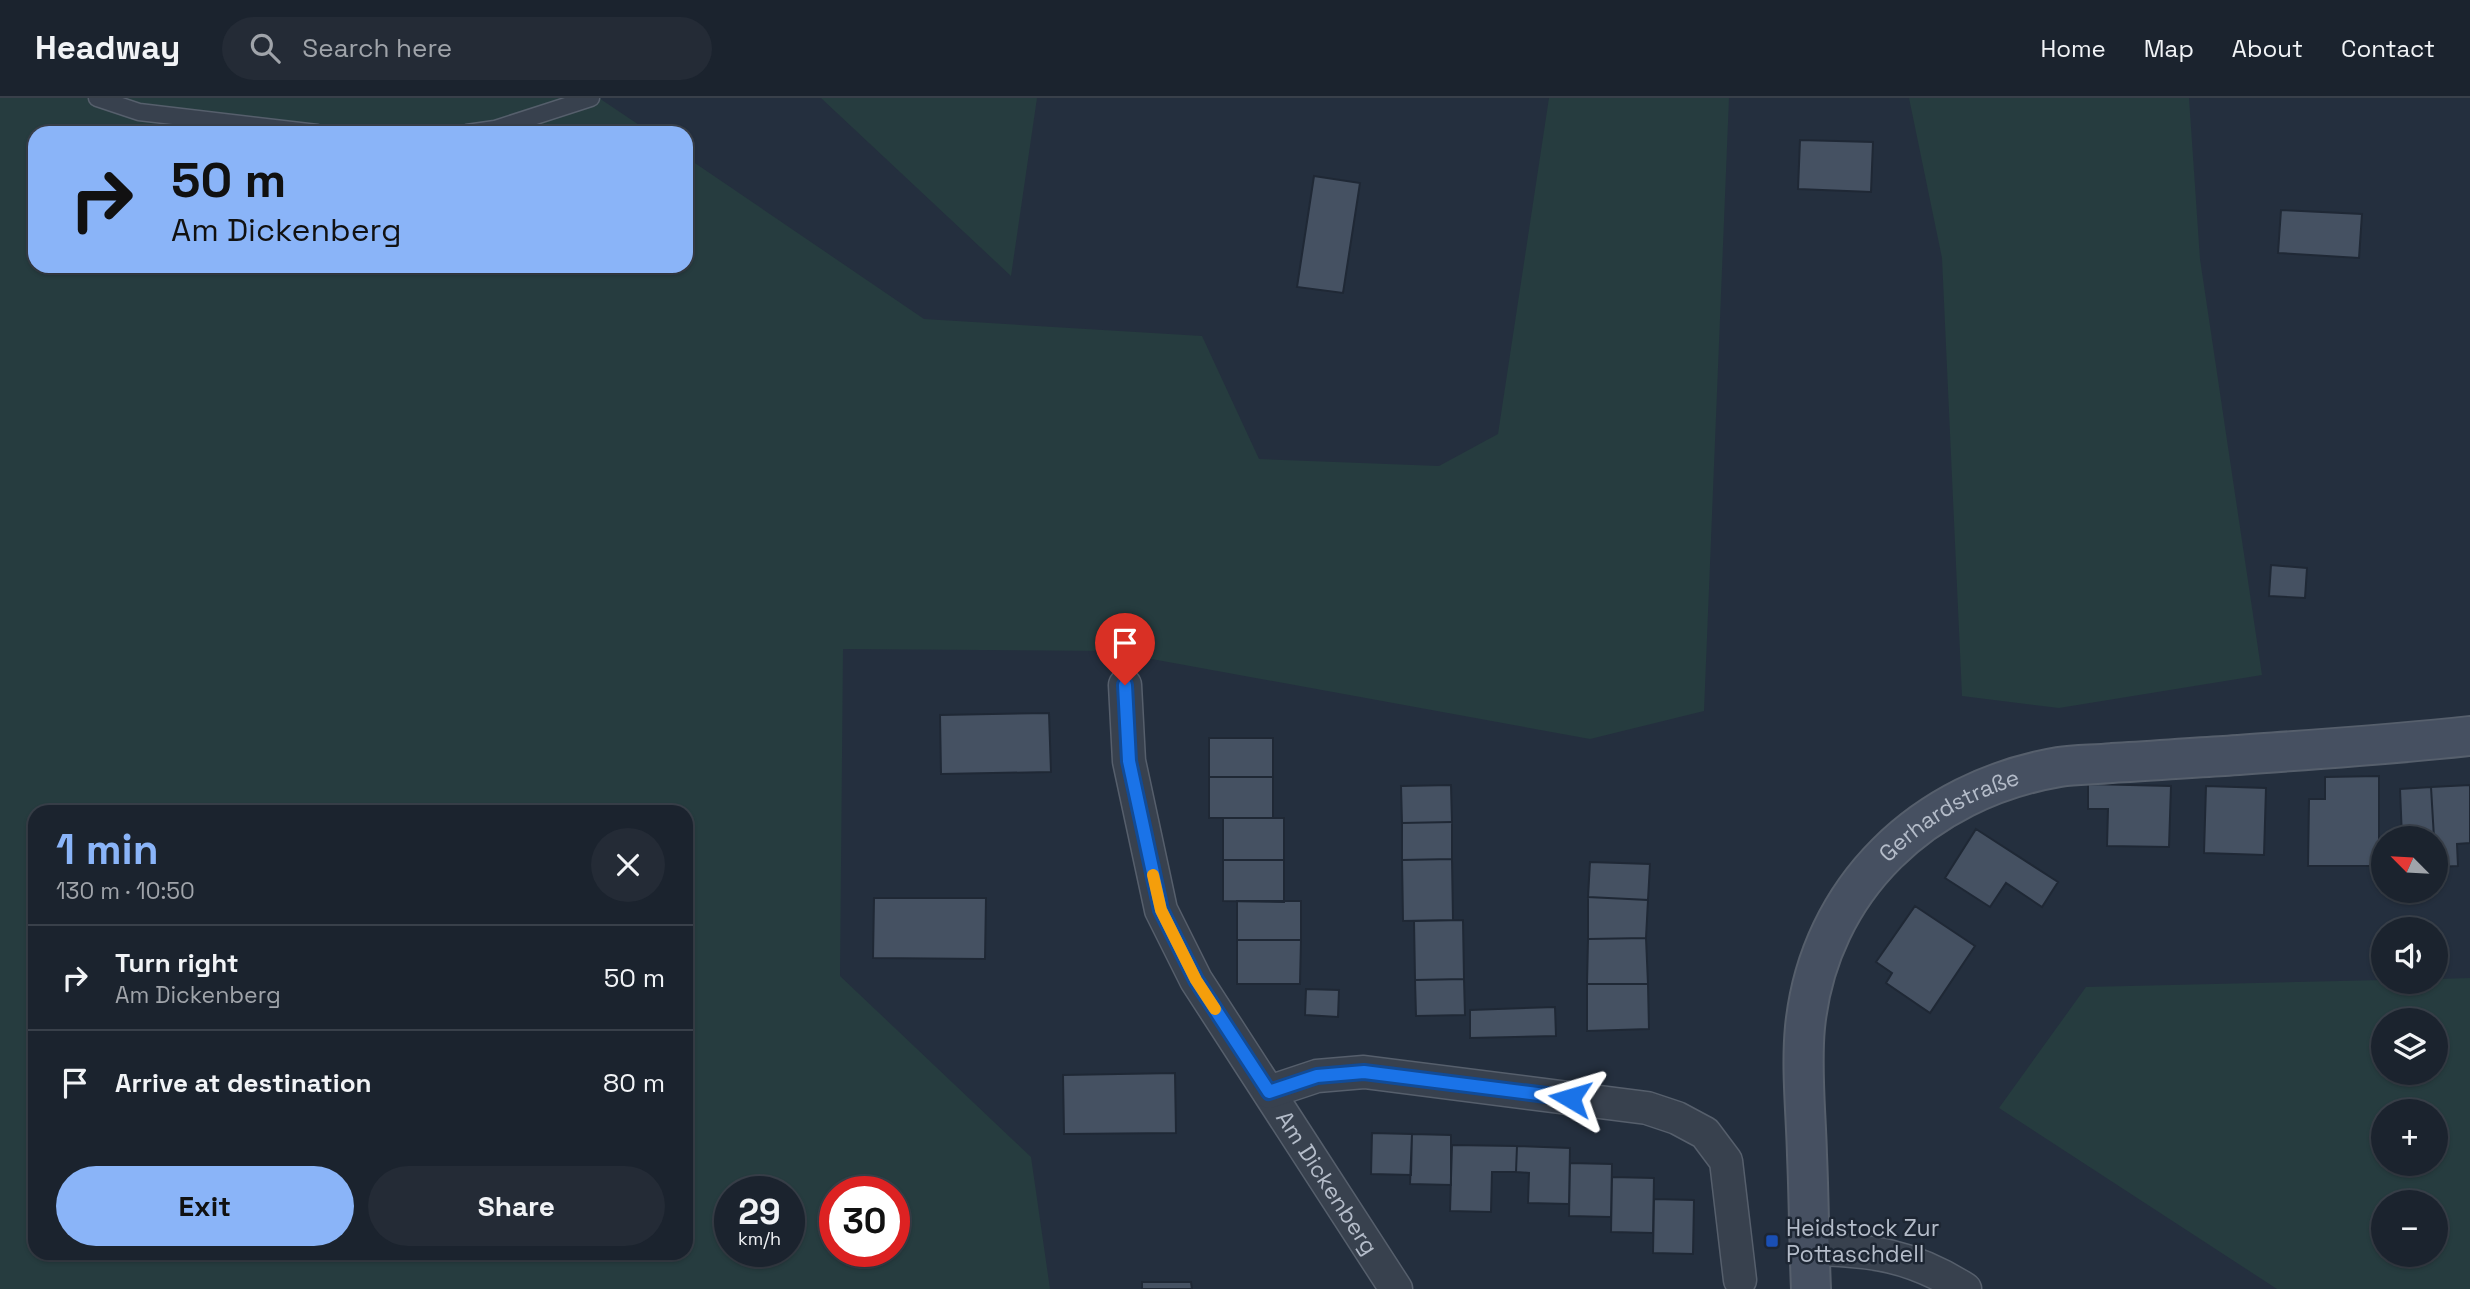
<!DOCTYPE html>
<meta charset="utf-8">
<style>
body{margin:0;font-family:"Space Grotesk",sans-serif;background:#242b36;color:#f1f3f6;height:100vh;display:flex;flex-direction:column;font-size:26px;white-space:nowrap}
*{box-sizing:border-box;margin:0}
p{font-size:23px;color:#a0a4aa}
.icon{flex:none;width:38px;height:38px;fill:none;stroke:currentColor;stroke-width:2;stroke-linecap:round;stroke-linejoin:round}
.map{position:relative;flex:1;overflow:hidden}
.panel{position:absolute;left:28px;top:707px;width:665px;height:455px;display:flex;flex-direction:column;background:#1b232e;border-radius:21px;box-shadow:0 2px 5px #0004,0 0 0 2px #39404a}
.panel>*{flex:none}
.top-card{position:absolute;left:28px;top:28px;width:665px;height:147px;border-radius:21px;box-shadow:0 2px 5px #0004,0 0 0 2px #39404a;background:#8ab4f8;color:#111;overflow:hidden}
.needle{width:46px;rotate:294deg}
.tools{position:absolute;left:2371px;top:728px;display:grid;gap:14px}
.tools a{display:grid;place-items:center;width:77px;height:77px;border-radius:50%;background:#1b232e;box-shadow:0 2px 5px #0004,0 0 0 2px #39404a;font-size:35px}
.speed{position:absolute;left:714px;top:1078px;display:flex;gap:14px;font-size:35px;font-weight:700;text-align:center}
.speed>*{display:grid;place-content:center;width:91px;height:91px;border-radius:50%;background:#1b232e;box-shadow:0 2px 5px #0004,0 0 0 2px #39404a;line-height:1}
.speed small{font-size:18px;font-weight:400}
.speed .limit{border:10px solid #d22;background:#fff;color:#111}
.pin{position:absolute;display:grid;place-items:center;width:60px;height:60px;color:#fff;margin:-72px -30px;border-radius:50% 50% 50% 0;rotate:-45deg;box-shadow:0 0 7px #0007}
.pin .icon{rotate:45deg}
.me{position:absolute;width:77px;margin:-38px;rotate:277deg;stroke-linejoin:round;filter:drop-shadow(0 0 5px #0008)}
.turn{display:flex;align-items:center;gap:24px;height:147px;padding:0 28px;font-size:32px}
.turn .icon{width:91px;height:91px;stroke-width:2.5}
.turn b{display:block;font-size:49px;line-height:60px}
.round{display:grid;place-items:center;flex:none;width:74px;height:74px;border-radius:37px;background:#242b36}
.overview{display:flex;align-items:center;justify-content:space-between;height:119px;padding:0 28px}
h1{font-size:42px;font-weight:700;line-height:52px;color:#8ab4f8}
.cta{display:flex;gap:14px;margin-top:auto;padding:14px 28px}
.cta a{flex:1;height:80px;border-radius:42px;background:#8ab4f8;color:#111;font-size:28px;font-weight:700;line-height:80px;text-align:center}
.cta a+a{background:#242b36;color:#f1f3f6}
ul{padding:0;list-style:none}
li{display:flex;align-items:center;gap:21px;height:105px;padding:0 28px;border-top:2px solid #39404a}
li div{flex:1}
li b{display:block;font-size:26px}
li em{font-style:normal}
header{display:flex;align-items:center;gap:42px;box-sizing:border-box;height:98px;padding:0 35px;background:#1b232e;border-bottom:2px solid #39404a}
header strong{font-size:33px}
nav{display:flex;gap:38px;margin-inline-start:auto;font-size:24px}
.search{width:490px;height:63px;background:#242b36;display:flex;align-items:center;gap:18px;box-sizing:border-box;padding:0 24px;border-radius:38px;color:#a0a4aa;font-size:26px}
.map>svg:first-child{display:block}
</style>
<header>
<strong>Headway</strong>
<div class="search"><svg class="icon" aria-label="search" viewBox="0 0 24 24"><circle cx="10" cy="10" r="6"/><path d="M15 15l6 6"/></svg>Search here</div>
<nav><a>Home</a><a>Map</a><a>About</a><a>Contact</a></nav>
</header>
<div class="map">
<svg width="2470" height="1191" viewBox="0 0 2470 1191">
<rect width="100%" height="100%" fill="#242f3e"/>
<path fill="#263c3f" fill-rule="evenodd" d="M 0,0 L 599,0 L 651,35 L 35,35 L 35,168 L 686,168 L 686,59 L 924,221 L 1202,238 L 1259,361 L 1439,368 L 1498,336 L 1549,0 L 1729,0 L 1704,613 L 1590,641 L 1108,553 L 843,551 L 840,878 L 1031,1059 L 1050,1191 L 0,1191 ZM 35,714 L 686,714 L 686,1155 L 35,1155 ZM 730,1094 L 789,1094 L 789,1153 L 730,1153 ZM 835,1094 L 894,1094 L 894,1153 L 835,1153 Z
M 821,0 L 1037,0 L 1011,178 Z
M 1909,0 L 2189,0 L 2200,161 L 2262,577 L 2059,610 L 1962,598 L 1942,160 Z
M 2470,880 L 2470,1191 L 2277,1191 L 1999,1010 L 2086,889 L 2383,882 L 2436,884 L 2436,881 ZM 2436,922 L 2436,975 L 2384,975 L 2384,922 ZM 2384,1013 L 2436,1013 L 2436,1066 L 2384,1066 ZM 2384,1104 L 2436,1104 L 2436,1157 L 2384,1157 Z"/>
<path fill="#455162" stroke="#1f2835" stroke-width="2" d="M 1800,42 L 1873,44 L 1871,94 L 1798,91 Z
M 1314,78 L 1360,85 L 1343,195 L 1297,189 Z
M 2281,112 L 2362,116 L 2359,160 L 2278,155 Z
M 2271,467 L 2307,470 L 2305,500 L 2269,498 Z
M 1049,615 L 1051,674 L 941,676 L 940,617 Z
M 1209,640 L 1273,640 L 1273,679 L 1209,679 Z
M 2379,678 L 2379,768 L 2308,768 L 2309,701 L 2325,701 L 2325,679 Z
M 1209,679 L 1273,679 L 1273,720 L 1209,720 Z
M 2088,686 L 2171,688 L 2169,749 L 2107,748 L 2108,711 L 2088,711 Z
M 1451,687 L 1452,724 L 1402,725 L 1401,688 Z
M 2470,687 L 2470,745 L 2457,746 L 2458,768 L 2436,769 L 2436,740 L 2434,740 L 2431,689 Z
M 2206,688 L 2266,690 L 2264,757 L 2204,755 Z
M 2431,689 L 2434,740 L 2402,740 L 2400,691 Z
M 1223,720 L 1284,720 L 1284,762 L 1223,762 Z
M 1452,724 L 1452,761 L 1402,762 L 1402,725 Z
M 1976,731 L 2058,784 L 2042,809 L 2006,785 L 1990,809 L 1945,780 Z
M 1452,761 L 1453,822 L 1403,823 L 1402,762 Z
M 1223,762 L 1284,762 L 1284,804 L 1223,803 Z
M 1590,764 L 1650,766 L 1648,802 L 1588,799 Z
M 1588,799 L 1648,802 L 1646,840 L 1588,841 Z
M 874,800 L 986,800 L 985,861 L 873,860 Z
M 1237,803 L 1301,803 L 1301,842 L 1237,842 Z
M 1915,808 L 1975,848 L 1930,915 L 1886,885 L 1892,875 L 1876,864 Z
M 1463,822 L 1464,881 L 1415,882 L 1414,823 Z
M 1646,840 L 1648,886 L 1587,886 L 1588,841 Z
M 1237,842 L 1301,842 L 1300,886 L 1237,886 Z
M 1464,881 L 1465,917 L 1416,918 L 1415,882 Z
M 1587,886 L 1648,886 L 1649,931 L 1587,933 Z
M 1306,891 L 1339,892 L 1338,919 L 1305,917 Z
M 1555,909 L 1556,938 L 1470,940 L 1470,912 Z
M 1175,975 L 1176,1035 L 1064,1036 L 1063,977 Z
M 1372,1035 L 1412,1036 L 1411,1077 L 1371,1076 Z
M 1412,1036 L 1451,1037 L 1451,1087 L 1410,1086 Z
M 1452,1047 L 1517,1048 L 1516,1074 L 1492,1074 L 1491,1114 L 1450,1113 Z
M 1517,1048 L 1570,1050 L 1569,1106 L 1528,1105 L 1529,1075 L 1516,1074 Z
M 1570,1065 L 1612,1066 L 1611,1119 L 1569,1118 Z
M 1612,1079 L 1654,1080 L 1653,1135 L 1611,1134 Z
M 1654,1101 L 1694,1102 L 1693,1156 L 1653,1155 Z
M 1142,1184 L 1191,1184 L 1192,1191 L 1142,1191 Z"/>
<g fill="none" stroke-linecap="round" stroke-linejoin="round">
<defs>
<path id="lane" d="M 97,0 L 139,14 L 317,35
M 467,35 L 495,31 L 591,0"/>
<g id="street">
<path id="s1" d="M 1125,587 L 1129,663 L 1161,812 L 1196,882 L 1396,1191"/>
<path d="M 1269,994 L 1317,978 L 1364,974 L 1647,1010 L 1677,1020 L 1705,1035 L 1726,1063 L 1740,1182"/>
<path d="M 1810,1151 C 1872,1152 1911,1157 1965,1191"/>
</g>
<g id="secondary">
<path id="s2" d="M 1811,1191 C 1809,1146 1809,1102 1807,1057 C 1806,1015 1801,971 1805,929 C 1819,790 1924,692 2059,669 C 2076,666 2095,667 2112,665 C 2150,663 2187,660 2224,658 C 2306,652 2388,647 2470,638"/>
</g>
</defs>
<use href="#lane" stroke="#565f6c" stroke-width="19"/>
<use href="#street" stroke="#565f6c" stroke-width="35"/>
<use href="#secondary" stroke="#565f6c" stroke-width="42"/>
<use href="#lane" stroke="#38414e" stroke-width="16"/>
<use href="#street" stroke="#38414e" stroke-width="32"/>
<use href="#secondary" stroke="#465061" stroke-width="38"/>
</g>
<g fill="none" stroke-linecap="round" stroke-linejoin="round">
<defs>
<path id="route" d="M 1125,587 L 1129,663 L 1161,812 L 1196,882 L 1269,994 L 1317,978 L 1364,974 L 1570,1000"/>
</defs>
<use href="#route" stroke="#114b97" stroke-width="18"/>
<use href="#route" stroke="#1a73e8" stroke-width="12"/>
<path stroke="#f59e0b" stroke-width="12" d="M 1153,777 L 1161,812 L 1196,882 L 1215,911"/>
</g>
<rect fill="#1a4fb4" stroke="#1d2633" stroke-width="2.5" x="1765" y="1136" width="14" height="14" rx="3.5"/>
<g text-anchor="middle" stroke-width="5" stroke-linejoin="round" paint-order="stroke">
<g font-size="23" fill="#b4bcc9" stroke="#1d2633">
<text dy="8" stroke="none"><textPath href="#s2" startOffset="532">Gerhardstraße</textPath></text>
<text dy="8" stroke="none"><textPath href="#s1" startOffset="548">Am Dickenberg</textPath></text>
</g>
<g font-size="23" fill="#b4bcc9" stroke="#1d2633" text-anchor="start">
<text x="1786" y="1138">Heidstock Zur<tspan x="1786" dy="26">Pottaschdell</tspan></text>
</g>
</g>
</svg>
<div class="tools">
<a><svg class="needle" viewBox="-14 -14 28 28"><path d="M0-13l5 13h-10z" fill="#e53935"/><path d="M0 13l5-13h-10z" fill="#a0a4aa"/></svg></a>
<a><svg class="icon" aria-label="sound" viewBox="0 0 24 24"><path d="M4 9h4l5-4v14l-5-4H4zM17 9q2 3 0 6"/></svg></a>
<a><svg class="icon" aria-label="layers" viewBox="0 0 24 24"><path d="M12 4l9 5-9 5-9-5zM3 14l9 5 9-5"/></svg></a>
<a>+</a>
<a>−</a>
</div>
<div class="speed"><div>29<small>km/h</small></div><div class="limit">30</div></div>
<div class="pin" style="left:1125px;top:587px;background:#d93025"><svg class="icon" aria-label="arrive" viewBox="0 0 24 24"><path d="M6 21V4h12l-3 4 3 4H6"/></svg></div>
<svg class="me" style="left:1570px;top:1000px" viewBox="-20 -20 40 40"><path d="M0-17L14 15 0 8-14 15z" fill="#1a73e8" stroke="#fff" stroke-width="4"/></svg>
<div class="top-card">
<div class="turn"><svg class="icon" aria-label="right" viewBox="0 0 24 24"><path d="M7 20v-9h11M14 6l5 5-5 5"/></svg><div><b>50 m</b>Am Dickenberg</div></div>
</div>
<section class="panel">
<div class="overview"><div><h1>1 min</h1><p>130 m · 10:50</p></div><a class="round"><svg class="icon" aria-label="close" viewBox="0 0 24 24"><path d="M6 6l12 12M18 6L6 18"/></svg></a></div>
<ul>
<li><svg class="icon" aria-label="right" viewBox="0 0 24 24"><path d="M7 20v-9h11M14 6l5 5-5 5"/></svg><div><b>Turn right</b><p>Am Dickenberg</p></div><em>50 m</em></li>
<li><svg class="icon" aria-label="arrive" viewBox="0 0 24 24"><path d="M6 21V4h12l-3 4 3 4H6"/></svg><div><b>Arrive at destination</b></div><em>80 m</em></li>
</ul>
<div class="cta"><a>Exit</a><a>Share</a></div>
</section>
</div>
